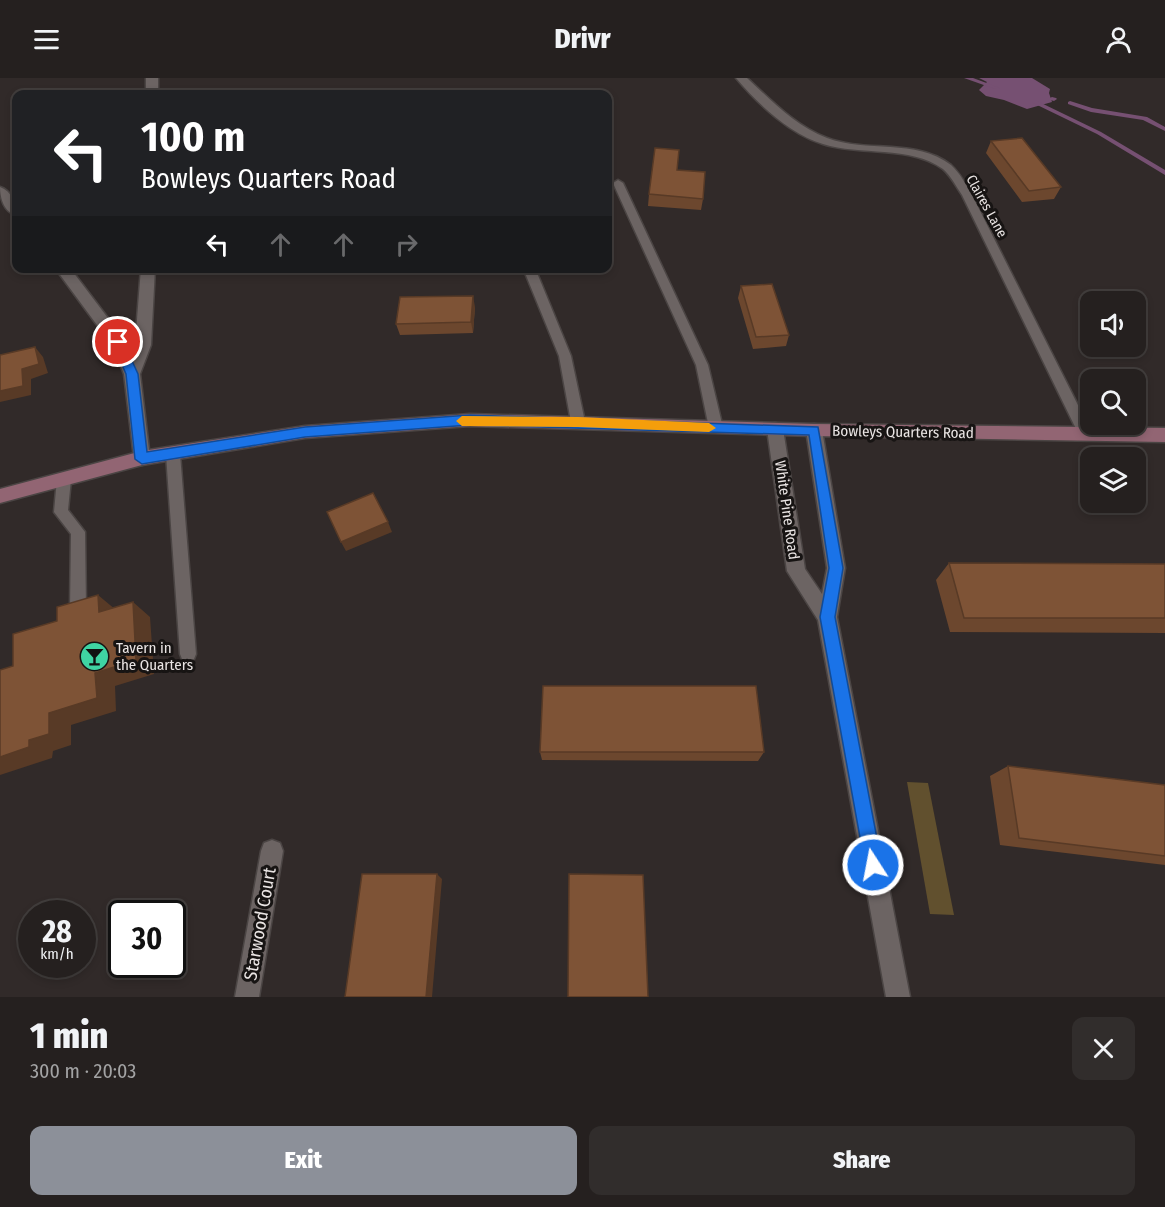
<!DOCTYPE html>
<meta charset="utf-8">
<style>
body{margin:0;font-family:"Fira Sans Condensed",sans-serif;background:#312d2c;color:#f1f3f6;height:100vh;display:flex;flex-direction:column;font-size:22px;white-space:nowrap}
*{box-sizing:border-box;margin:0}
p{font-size:20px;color:#a3a3a4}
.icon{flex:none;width:33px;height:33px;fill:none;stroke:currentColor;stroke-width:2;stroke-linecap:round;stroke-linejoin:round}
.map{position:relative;height:919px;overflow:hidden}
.side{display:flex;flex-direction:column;background:#25201f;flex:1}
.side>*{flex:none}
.guide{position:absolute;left:12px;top:12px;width:600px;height:183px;border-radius:12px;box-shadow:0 3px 9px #0003,0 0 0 2px #423e3d;background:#202124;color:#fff;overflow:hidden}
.tools{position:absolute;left:1080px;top:213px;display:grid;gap:12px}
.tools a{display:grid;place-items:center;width:66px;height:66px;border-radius:12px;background:#25201f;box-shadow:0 3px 9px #0003,0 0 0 2px #423e3d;font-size:30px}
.speed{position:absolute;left:18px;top:822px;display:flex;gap:12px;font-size:30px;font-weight:700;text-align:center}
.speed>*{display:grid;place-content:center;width:78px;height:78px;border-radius:50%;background:#25201f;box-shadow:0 3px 9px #0003,0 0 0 2px #423e3d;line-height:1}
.speed small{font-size:15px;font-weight:400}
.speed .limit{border:3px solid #111;border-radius:9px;background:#fff;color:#111}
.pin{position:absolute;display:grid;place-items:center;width:51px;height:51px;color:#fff;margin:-26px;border:3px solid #fff;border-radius:50%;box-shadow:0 2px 6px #0007}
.me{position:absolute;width:66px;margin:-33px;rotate:349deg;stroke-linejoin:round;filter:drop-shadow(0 0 4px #0008)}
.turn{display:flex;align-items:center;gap:21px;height:126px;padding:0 30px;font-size:27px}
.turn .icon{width:78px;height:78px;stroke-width:2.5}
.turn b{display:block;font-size:42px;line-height:51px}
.lanes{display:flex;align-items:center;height:57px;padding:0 30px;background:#0003;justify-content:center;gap:30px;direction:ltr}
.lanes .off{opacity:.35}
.round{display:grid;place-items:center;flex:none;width:63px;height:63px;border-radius:12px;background:#312d2c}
.headline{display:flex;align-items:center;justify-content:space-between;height:102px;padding:0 30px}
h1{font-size:36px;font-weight:800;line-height:45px}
.button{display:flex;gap:12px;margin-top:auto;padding:12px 30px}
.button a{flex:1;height:69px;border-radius:12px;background:#8c9099;color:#fff;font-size:24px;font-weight:800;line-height:69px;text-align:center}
.button a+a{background:#312d2c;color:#f1f3f6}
header{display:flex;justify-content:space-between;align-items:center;height:78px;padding:0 30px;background:#25201f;font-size:27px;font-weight:800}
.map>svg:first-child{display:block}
</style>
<header><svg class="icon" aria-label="menu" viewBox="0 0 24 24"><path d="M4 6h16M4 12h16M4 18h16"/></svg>Drivr<svg class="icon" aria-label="person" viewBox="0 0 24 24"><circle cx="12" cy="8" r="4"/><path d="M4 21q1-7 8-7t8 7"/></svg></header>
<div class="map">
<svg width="1165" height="919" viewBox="0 0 1165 919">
<rect width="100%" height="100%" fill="#312a29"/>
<path fill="#61502e" d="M 907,704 L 928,705 L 954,837 L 930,836 Z"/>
<path fill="#765072" d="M 979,0 L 1032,0 L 1050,11 L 1049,15 L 1052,24 L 1027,31 L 1004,22 L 986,18 L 979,12 L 987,4 Z"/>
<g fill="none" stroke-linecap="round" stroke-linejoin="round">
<path fill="#765072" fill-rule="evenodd" d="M 964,0 L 973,0 L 1000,10 L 995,11 Z
M 1052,19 L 1056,20 L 1057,21 L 1054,23 L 1050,22 L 1050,20 Z
M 1031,22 L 1035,22 L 1101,54 L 1165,92 L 1165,97 L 1097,56 L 1031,24 Z
M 1070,23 L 1092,30 L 1147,39 L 1165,49 L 1165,53 L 1143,42 L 1091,34 L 1068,26 L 1068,24 Z"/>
<defs>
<path id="lane" d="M 736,0 L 747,0 C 771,22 795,48 827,60 C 866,75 916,60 951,87 C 960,95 966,107 972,117 L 1093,357 L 1091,361 L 1081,361 L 962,117 C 956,108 951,98 943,91 C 910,67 860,78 823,66 C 790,56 758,26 736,0 Z
M 618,102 L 623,105 L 708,287 L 723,350 L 721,354 L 711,354 L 709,350 L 696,287 L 613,105 Z
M 523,190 L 535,190 L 571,278 L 585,344 L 583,348 L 573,348 L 571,344 L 559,278 Z
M 173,370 L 178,372 L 180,376 L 196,576 L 194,581 L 188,584 L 182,581 L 180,576 L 166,376 L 168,372 Z
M 64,395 L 69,397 L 71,401 L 68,432 L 85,454 L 86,531 L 84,536 L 78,538 L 72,536 L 70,531 L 71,456 L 54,434 L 57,401 L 59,397 Z"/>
<path id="street" d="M 146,0 L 158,0 L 158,16 L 146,16 Z
M 0,109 C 12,113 16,126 16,137 C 4,134 0,120 0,109 Z
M 55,190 L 70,190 L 123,260 L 131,277 L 135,267 L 141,190 L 155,190 L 151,267 L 140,296 L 150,380 L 148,385 L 142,387 L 136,385 L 134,380 L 124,296 L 111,266 Z
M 775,345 L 781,346 L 783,351 L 805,491 L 822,516 L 827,490 L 806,352 L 808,347 L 814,346 L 820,347 L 822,352 L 845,490 L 837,539 L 910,919 L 886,919 L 818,542 L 787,493 L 767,351 L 769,346 Z
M 272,762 L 280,765 L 283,773 L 259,919 L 235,919 L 261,773 L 264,765 Z"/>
<path id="secondary" d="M 470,336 L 814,346 L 1165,350 L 1165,364 L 814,358 L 470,348 L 305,360 L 142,387 L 0,425 L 0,411 L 142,373 L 305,348 Z"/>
</defs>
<use href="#lane" stroke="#4b4544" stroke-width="3"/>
<use href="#street" stroke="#4b4544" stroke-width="3"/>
<use href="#secondary" stroke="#4b4544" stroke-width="3"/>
<use href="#lane" fill="#6c6463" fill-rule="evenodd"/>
<use href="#street" fill="#6c6463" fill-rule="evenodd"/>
<use href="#secondary" fill="#926573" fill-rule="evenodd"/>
</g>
<path fill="#6c472e" d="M 991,63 L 1061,109 L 1054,121 L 1022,124 L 986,75 Z
M 677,92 L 703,121 L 701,132 L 648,128 L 649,116 Z
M 741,208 L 789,257 L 786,268 L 753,271 L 738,220 Z
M 475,229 L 473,255 L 400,257 L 396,246 Z
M 949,485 L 1165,486 L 1165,555 L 950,554 L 936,502 Z
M 540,674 L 764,674 L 758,683 L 542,682 Z
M 1008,688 L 1165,707 L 1165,787 L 1000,767 L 990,698 Z"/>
<path fill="#583a26" d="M 473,218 L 475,229 L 473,255 L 471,244 Z
M 35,269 L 43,279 L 48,295 L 31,301 L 31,317 L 0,324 L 0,313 L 22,291 Z
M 388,444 L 392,454 L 346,473 L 341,464 Z
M 98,517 L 116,532 L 99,534 Z
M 133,524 L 150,539 L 154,596 L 115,608 L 116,633 L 71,647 L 71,667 L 53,673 L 52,680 L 0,697 L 0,679 L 95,595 Z
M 437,796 L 442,801 L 432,919 L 426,919 Z"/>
<path fill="#7e5336" stroke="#583a26" stroke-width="1.5" d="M 1022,60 L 1061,109 L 1029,113 L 991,63 Z
M 655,70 L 679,72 L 677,92 L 705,94 L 703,121 L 649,116 Z
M 772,206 L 789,257 L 756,259 L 741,208 Z
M 473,218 L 471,244 L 396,246 L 400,219 Z
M 35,269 L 39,286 L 22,291 L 23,308 L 0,313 L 0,277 Z
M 373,415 L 388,444 L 341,464 L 327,434 Z
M 949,485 L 1165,486 L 1165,540 L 964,540 Z
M 98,517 L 99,534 L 133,524 L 136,582 L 95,595 L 97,620 L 49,635 L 49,656 L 29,662 L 29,669 L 0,679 L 0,592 L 13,588 L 13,556 L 57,543 L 57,529 Z
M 543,608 L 756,608 L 764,674 L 540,674 Z
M 1008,688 L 1165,707 L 1165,778 L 1019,760 Z
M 362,796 L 437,796 L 426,919 L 345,919 Z
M 569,796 L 643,797 L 648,919 L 568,919 Z"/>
<path fill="#1a73e8" stroke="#114b97" stroke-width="1.5" d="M 118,260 L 122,261 L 138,296 L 147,374 L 305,349 L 470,337 L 818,349 L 843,490 L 835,539 L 882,787 L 879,793 L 873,796 L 867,793 L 865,787 L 820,539 L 829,490 L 809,357 L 470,347 L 305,359 L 142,386 L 135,381 L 126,296 L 112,264 Z"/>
<path fill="#f59e0b" d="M 462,338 L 578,339 L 709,345 L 716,350 L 709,354 L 578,349 L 462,348 L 456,343 Z"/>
<defs>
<symbol id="bar-disc" viewBox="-11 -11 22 22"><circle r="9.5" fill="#3fd4a2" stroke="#171413"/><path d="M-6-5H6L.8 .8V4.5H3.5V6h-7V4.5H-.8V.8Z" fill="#111"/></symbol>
</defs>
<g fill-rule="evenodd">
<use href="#bar-disc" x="78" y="562" width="33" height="33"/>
</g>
<g text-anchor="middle" stroke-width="6" stroke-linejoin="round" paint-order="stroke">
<g font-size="14" fill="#eae5e4" stroke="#171413">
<text transform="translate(987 128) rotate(61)" y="5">Claires Lane</text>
</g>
<g font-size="15" fill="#eae5e4" stroke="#171413">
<text transform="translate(903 354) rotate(1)" y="5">Bowleys Quarters Road</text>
<text transform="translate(787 432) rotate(82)" y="5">White Pine Road</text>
</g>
<g font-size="15" fill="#eae5e4" stroke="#171413" text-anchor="start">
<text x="116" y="575">Tavern in<tspan x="116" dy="17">the Quarters</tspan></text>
</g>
<g font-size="18" fill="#eae5e4" stroke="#171413">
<text transform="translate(260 846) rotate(-80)" y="6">Starwood Court</text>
</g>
</g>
</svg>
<div class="tools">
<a><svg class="icon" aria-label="sound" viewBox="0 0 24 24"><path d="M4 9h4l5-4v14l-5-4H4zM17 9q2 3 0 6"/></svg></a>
<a><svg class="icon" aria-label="search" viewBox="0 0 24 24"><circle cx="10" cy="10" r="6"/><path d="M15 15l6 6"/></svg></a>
<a><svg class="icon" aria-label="layers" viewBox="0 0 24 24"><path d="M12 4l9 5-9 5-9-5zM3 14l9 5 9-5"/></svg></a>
</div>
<div class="speed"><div>28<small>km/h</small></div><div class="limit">30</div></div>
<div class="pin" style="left:118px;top:264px;background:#d93025"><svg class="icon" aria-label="arrive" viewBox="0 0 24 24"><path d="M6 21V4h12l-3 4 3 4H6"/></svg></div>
<svg class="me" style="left:873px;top:787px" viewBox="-20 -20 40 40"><circle r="17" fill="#1a73e8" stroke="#fff" stroke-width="3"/><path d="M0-11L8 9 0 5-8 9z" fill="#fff"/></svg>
<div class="guide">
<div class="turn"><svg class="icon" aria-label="left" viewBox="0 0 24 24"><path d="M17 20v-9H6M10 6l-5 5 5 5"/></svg><div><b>100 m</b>Bowleys Quarters Road</div></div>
<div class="lanes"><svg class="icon" aria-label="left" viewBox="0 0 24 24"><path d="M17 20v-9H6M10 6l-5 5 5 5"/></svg><svg class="icon off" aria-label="ahead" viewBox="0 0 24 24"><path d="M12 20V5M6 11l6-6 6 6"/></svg><svg class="icon off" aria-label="ahead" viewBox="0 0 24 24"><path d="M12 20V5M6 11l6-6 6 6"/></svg><svg class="icon off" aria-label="right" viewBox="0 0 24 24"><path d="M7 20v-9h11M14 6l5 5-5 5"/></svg></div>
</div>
</div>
<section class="side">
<div class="headline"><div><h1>1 min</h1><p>300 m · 20:03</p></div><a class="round"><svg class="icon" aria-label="close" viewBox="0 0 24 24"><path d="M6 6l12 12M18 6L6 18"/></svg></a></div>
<div class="button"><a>Exit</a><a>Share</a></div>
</section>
